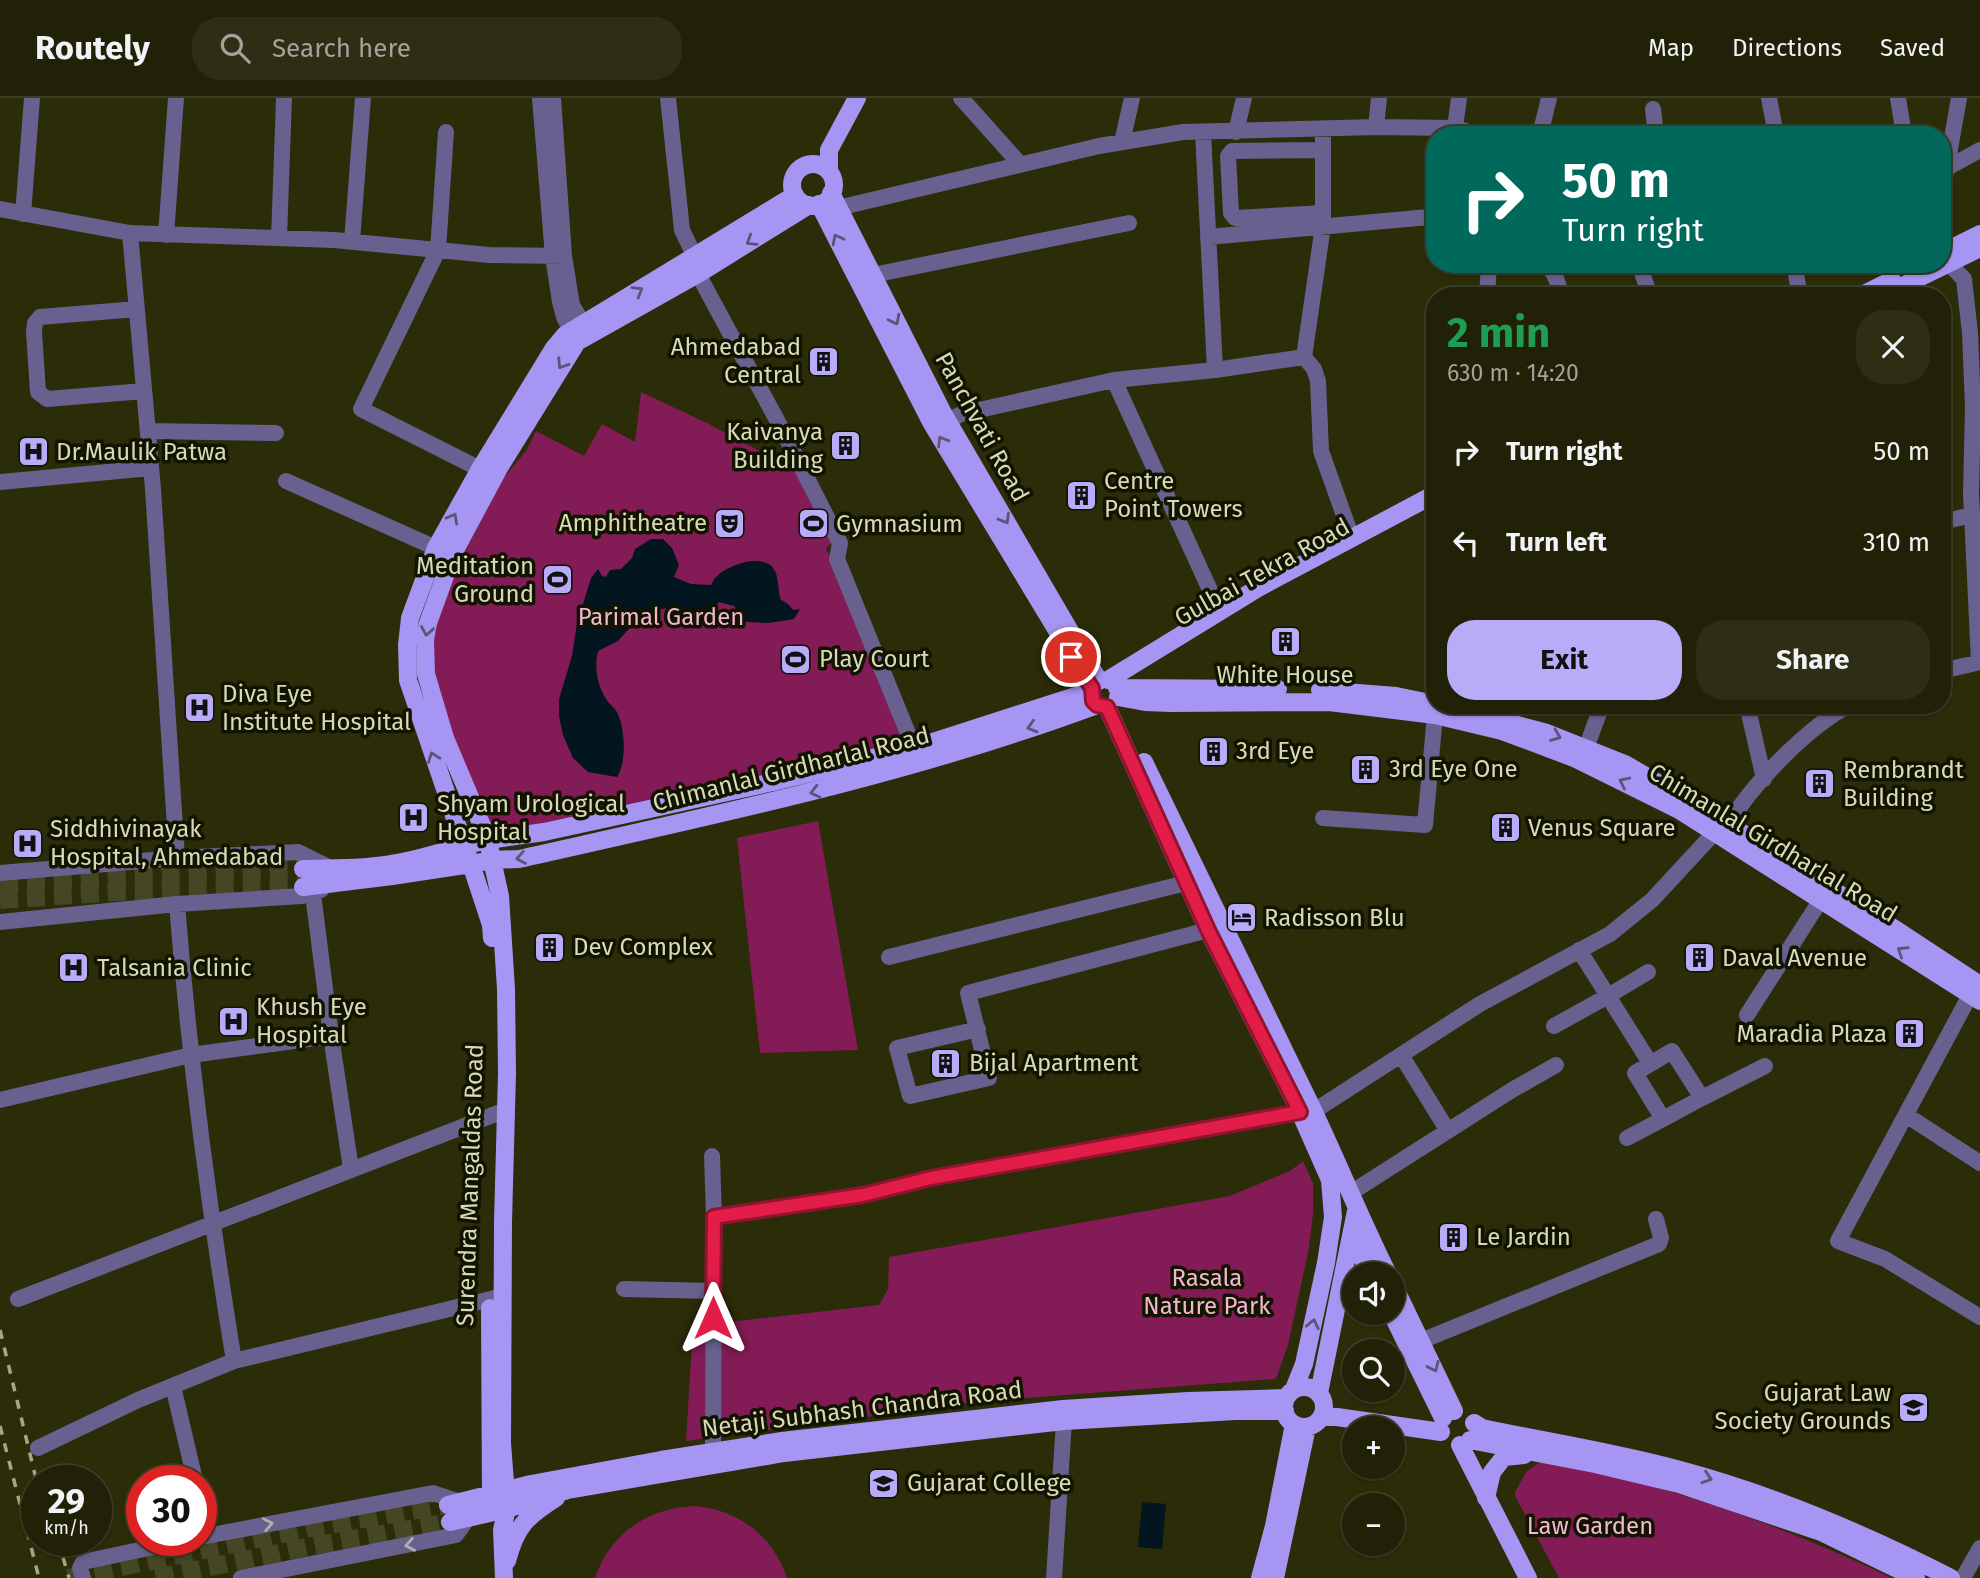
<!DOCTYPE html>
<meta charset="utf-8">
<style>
body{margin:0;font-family:"Fira Sans",sans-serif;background:#2d2e14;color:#f1f3f6;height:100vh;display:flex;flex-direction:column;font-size:26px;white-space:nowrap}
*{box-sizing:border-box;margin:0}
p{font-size:23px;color:#a2a39b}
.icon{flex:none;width:38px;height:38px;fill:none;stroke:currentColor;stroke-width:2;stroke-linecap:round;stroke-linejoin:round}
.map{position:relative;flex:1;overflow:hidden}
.details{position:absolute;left:1426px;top:189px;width:525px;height:427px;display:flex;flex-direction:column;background:#202106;border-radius:28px;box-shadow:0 2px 5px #0004,0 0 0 2px #3d3e28}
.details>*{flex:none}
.top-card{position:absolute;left:1426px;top:28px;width:525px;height:147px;border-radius:28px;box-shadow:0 2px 5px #0004,0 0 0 2px #3d3e28;background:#00695c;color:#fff;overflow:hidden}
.controls{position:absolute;left:1342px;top:1164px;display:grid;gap:14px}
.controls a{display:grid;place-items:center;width:63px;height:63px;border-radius:50%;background:#202106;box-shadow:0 2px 5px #0004,0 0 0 2px #3d3e28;font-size:35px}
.speed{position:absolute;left:21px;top:1367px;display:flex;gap:14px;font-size:35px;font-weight:700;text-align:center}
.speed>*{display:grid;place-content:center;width:91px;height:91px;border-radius:50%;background:#202106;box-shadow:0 2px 5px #0004,0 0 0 2px #3d3e28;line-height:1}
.speed small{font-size:18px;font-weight:400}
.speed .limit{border:10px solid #d22;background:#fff;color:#111}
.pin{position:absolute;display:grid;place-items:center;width:60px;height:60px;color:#fff;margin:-30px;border:4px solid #fff;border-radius:50%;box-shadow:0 2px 7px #0007}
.me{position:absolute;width:77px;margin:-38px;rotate:0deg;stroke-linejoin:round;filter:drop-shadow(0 0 5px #0008)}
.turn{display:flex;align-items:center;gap:24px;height:147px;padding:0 21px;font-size:32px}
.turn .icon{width:91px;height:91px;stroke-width:2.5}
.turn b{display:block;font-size:49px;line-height:60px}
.round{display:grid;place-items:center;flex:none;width:74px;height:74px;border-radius:28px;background:#2d2e14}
.headline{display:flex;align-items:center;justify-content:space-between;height:119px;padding:0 21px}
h1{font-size:42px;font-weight:700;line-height:52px;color:#1e9e55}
.button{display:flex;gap:14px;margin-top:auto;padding:14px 21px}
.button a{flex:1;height:80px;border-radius:28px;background:#b8abf7;color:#111;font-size:28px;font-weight:700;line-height:80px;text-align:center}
.button a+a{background:#2d2e14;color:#f1f3f6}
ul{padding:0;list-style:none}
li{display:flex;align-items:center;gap:21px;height:91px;padding:0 21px}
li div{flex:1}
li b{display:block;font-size:26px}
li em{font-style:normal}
header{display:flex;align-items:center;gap:42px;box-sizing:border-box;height:98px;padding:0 35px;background:#202106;border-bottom:2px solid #3d3e28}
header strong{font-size:33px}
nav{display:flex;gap:38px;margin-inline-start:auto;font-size:24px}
.search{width:490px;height:63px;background:#2d2e14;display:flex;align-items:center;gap:18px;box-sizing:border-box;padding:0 24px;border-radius:28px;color:#a2a39b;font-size:26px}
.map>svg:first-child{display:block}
</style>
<header>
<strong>Routely</strong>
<div class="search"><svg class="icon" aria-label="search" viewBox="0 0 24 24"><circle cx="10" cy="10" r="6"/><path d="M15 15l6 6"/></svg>Search here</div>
<nav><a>Map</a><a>Directions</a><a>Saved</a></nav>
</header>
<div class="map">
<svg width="1980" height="1480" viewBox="0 0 1980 1480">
<rect width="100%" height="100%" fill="#2b2c08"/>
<path fill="#831b56" d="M 641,294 L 709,326 L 793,371 L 801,381 L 832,444 L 826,451 L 836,469 L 899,627 L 899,646 L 559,724 L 500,731 L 490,726 L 444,637 L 428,536 L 432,517 L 504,379 L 526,353 L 536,333 L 584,358 L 602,326 L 635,344 Z
M 818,723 L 858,952 L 760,955 L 737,740 Z
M 1303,1063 L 1313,1085 L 1313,1116 L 1309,1150 L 1288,1247 L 1276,1281 L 985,1303 L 686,1343 L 693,1228 L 879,1207 L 888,1191 L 889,1159 L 1230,1098 L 1290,1073 Z
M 1539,1365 L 1552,1365 C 1585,1373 1619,1378 1651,1388 C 1734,1411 1814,1443 1892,1480 L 1559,1480 L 1515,1398 L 1515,1394 L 1527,1373 Z
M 695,1408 C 739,1412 773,1438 787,1480 L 595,1480 C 610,1435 648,1410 695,1408 Z"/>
<path fill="#03151e" d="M 651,441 L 663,441 L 672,450 L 679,467 L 674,479 L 691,486 L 711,487 C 713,484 714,480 717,478 C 728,467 762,455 773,470 C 780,479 777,492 781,502 L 788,506 L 793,512 L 800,511 L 794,521 L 769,525 L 746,524 L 734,508 L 719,504 L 708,515 L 684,514 L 673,510 L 646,512 L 618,543 L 598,553 C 594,569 597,587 606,601 C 609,606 614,609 617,614 C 625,630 627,663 617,679 L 588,674 L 573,660 L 563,637 L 559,618 L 559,601 L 572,558 L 577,525 L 591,480 L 598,471 L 602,478 L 606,479 L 610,472 L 621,471 L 632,460 L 635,451 Z
M 1142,1404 L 1166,1406 L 1162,1451 L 1138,1449 Z"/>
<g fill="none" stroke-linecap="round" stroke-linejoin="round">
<path stroke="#454623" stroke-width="18" stroke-dasharray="18 9" stroke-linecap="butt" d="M 0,787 L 115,779 L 303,771
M 0,802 L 116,794 L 303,789
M 68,1480 L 311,1430 L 448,1407
M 156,1480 L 313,1448 L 450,1424"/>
<path stroke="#68608e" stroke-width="16" d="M 540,0 L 553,158 L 560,204 L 564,219 L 577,244
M 553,0 L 564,158 L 572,207 L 590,237
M 668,0 L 682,132 L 695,159
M 961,0 L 1020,66
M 1769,0 L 1776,37
M 1898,0 L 1904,37
M 1653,11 L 1656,37
M 1376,29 L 1379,0
M 1455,30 L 1459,0
M 446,34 L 438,152 L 361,311 L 480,371
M 1203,34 L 1215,272 L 1304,259 L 1323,128 L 1323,32
M 1236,34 L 1244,0
M 1540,37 L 1549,0
M 1122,44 L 1132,0
M 1947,70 L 1980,52
M 1942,96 L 1959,0
M 838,110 L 1099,48 L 1183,34 L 1376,29 L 1455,30 L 1480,37
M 0,111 L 130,135 L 334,142 L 489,157 L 564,158
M 1323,115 L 1235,120 L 1231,115 L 1228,58 L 1232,53 L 1323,52
M 23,116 L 32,0
M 130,135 L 153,391 L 177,760
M 166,137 L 176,0
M 1208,139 L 1429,119
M 279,140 L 284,0
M 352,143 L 363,0
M 1944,156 L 1949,166 L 1964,181 L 1970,235 L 1973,309 L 1971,395 L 1979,564
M 1544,166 C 1555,172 1558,186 1562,198
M 1639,166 L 1650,198
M 1794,166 L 1800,198
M 698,176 L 785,337 L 840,445 L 837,461 L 914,650
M 873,177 L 1129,125
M 1487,198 L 1489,166
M 137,211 L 40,219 L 35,225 L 34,234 L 38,294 L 47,301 L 144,293
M 1304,259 L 1314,271 L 1318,283 L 1321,353 L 1352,440
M 1215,272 L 1114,282 L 1220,514
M 948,323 L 961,316 L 1114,282
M 148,333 L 276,335
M 286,383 L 436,450
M 0,384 L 151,370
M 1942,424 L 1972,417
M 1942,573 L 1980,564
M 1747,607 L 1764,681
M 1586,650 L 1602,607
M 1323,720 L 1425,727 L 1435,617
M 1728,726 C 1753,686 1807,629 1850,607
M 0,775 L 177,760 L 298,754 L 330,770
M 177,806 C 189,959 209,1111 234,1263
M 0,824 L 177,806 L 302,798 L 321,792
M 889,859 L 1186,785
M 1648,874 L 1608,898 L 1650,965
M 1970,897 L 1838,1143 L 1885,1161 L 1980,1219
M 1747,917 L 1820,803
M 1554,928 L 1608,898 L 1579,852
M 978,931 L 897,950 L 910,998 L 989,980 L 968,895 L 1208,832
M 331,938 L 351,1071
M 1672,953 L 1702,1000 L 1663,1021 L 1635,975 Z
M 1401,957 L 1448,1033
M 1702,1000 L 1765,968
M 0,1002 L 191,957 L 331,938 L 313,796
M 1314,1013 L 1480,906 L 1610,836 L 1652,802 L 1715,734
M 1906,1017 L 1980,1065
M 1627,1040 L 1663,1021
M 712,1058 L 714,1119
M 1352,1094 L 1512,992 L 1556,967
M 624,1191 L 713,1193
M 18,1201 L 498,1015
M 1421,1243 L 1659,1146 L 1661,1140 L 1656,1121
M 173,1288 L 195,1382
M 38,1350 L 138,1302 L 234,1263 L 503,1198
M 713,1354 L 714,1119 L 863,1097 L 931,1080 L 1300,1014
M 201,1407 L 208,1437
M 201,1439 L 433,1395 L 460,1404
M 83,1480 L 80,1470 L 83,1464 L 186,1442
M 241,1480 L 456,1437 L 468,1420
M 1054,1480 L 1064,1323
M 1963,1480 L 1980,1450"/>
<path stroke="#a795f3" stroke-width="18" d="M792 87a21 21 0 1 1 42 0a21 21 0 1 1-42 0Z
M 829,74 L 829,52 L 857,0
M 831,95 L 944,317 L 1099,583
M 819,106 L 931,324 L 1090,587
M 809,107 L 698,176 L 577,244 L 499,370 L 453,456 L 428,525 L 425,542 L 426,576 L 445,640 L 488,742 L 544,734 L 773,684 L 914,650 L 1091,593
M 1942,155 L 1980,136
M 1860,198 L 1892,182
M 1882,198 L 1980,150
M 1108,582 L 1258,490 L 1435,396
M 1117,590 L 1278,591
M 1320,592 L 1396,598 L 1435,606
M 1118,599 L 1145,604 L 1171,605 L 1329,604 L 1435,617 L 1502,633 L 1574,660 L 1679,712 L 1980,903
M 1443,607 L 1547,635 L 1625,666 L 1728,726 L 1895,831 L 1980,887
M 1107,609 L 1208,832 L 1300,1014 L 1330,1082 L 1333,1119 L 1326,1165 L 1304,1266 L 1294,1291
M 1144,664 C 1201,780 1257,896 1313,1012 C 1339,1067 1361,1122 1388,1176
M 303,771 C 331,770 363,771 391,766 C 424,761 455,749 488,742 L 492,762 L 471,766 L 464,747 L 408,582 L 407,547 L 410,520 L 436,450 L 480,371 L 554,250 L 565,237 L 795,97
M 303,789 L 392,778 L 471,766 L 491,827 L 492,840
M 1351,1140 L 1371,1176
M 1393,1186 L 1454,1313
M 490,1210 L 491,1406
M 1391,1214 L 1443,1320
M1284 1309a20 20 0 1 1 40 0a20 20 0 1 1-40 0Z
M 1319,1295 L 1356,1113
M 1322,1319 L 1337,1319 L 1441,1334
M 1474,1325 L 1482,1330 C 1548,1344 1615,1354 1680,1372 C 1773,1397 1865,1436 1951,1480
M 1470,1342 L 1595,1366 L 1679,1386 L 1821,1434 L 1916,1480
M 1460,1347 L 1528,1480
M 1486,1400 L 1492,1374 L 1504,1359 L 1524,1357
M 448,1407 L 531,1386 L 661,1362 L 782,1343 L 1063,1311 L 1188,1303 L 1286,1300
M 450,1424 L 507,1411 L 568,1392 L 784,1355 L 1064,1323 L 1235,1313 L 1285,1313
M 507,1463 C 516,1428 526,1419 556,1400
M 504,1480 L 502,1432 L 507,1411 L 502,1345 L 503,1124 L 507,975 L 506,891 L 500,798 L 492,762 L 519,761 C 715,717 908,677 1097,607
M 1260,1480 L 1274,1428 L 1294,1326
M 1275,1480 L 1307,1329"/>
<path stroke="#a4a684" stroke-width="3.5" stroke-dasharray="9 9" stroke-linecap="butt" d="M 0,1232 L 37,1385
M 0,1328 L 39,1480
M 58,1442 L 69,1480"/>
</g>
<defs><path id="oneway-chevron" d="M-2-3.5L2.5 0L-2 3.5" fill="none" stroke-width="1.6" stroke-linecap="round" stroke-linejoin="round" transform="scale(1.75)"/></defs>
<g stroke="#5d547a">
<use href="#oneway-chevron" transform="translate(837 141) rotate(-117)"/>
<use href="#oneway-chevron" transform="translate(751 143) rotate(148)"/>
<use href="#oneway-chevron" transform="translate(638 193) rotate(-31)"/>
<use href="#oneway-chevron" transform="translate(895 222) rotate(63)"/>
<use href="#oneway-chevron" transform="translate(562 266) rotate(123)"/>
<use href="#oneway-chevron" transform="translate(942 343) rotate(-121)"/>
<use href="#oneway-chevron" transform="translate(453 420) rotate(-61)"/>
<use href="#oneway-chevron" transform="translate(1005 421) rotate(59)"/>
<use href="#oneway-chevron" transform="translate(427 533) rotate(100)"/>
<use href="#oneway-chevron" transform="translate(1032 629) rotate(163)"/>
<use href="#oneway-chevron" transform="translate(1556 638) rotate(21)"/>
<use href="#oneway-chevron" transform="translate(433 659) rotate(-110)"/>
<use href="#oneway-chevron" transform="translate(1624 684) rotate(-154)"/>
<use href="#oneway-chevron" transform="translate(815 694) rotate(166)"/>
<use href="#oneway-chevron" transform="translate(521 760) rotate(170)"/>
<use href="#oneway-chevron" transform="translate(1902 853) rotate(-147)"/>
<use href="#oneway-chevron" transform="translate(1313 1226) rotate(-78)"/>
<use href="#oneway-chevron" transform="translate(1434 1269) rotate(65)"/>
<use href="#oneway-chevron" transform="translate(1707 1380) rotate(18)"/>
</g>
<g stroke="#b0afaa">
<use href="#oneway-chevron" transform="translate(268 1426) rotate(-11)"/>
<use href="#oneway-chevron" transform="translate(410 1447) rotate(169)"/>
</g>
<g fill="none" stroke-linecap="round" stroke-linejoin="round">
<defs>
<path id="route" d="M 713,1220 L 714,1119 L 863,1097 L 931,1080 L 1300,1014 L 1208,832 L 1107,609 L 1097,607 L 1093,603 L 1092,590 L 1071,559"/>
</defs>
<use href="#route" stroke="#92132f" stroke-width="18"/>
<use href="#route" stroke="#e11d48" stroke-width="12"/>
</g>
<defs>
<symbol id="building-square" viewBox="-11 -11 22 22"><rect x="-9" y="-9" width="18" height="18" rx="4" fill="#b8abf7" stroke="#131400"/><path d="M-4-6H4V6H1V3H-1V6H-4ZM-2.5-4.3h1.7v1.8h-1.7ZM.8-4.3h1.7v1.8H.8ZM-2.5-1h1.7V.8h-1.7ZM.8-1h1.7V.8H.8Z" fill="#111"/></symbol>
<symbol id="hospital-square" viewBox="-11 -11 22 22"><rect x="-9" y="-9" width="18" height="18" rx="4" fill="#b8abf7" stroke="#131400"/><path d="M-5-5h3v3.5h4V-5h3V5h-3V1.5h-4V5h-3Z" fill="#111"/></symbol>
<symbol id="theatre-square" viewBox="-11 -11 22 22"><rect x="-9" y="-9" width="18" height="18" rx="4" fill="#b8abf7" stroke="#131400"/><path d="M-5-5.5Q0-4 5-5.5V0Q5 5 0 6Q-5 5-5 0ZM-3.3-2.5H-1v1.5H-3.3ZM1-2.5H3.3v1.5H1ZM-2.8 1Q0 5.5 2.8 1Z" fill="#111"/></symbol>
<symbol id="stadium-square" viewBox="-11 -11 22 22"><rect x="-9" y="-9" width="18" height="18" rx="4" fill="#b8abf7" stroke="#131400"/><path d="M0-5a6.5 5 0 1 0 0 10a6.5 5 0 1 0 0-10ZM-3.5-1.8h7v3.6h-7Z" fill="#111"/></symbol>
<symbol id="hotel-square" viewBox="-11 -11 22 22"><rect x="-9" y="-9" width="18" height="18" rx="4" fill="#b8abf7" stroke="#131400"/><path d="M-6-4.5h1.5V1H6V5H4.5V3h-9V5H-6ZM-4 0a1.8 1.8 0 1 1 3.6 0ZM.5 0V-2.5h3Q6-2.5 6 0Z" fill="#111"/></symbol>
<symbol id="university-square" viewBox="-11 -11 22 22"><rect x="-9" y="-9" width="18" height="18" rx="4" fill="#b8abf7" stroke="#131400"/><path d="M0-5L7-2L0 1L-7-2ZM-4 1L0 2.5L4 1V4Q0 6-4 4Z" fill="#111"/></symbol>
</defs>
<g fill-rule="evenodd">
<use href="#building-square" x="806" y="246" width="35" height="35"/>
<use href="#building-square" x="828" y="330" width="35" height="35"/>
<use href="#hospital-square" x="16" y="336" width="35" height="35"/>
<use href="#building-square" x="1064" y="380" width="35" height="35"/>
<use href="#theatre-square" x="712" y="408" width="35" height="35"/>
<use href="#stadium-square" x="796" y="408" width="35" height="35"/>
<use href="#stadium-square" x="540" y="464" width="35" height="35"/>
<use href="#building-square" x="1268" y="526" width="35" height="35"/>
<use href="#stadium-square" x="778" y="544" width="35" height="35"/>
<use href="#hospital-square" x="182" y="592" width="35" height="35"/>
<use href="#building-square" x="1196" y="636" width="35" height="35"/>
<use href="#building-square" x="1348" y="654" width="35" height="35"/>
<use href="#building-square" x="1802" y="668" width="35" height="35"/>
<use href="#hospital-square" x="396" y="702" width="35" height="35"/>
<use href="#building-square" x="1488" y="712" width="35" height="35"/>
<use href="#hospital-square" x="10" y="728" width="35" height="35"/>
<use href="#hotel-square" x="1224" y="802" width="35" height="35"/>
<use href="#building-square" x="532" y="832" width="35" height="35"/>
<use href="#building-square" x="1682" y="842" width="35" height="35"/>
<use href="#hospital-square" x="56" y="852" width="35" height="35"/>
<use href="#hospital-square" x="216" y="906" width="35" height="35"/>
<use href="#building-square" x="1892" y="918" width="35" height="35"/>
<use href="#building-square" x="928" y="948" width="35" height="35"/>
<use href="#building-square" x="1436" y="1122" width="35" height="35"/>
<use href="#university-square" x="1896" y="1292" width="35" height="35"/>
<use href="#university-square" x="866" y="1368" width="35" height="35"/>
</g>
<g text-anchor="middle" stroke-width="7" stroke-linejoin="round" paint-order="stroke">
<g font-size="24" fill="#d7dab9" stroke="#131400" text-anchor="start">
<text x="801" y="257" text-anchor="end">Ahmedabad<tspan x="801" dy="28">Central</tspan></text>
<text x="823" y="342" text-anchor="end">Kaivanya<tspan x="823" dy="28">Building</tspan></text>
<text x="56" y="362">Dr.Maulik Patwa</text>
<text x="1104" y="391">Centre<tspan x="1104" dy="28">Point Towers</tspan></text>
<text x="707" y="433" text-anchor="end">Amphitheatre</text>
<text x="836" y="434">Gymnasium</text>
<text x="534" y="476" text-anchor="end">Meditation<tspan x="534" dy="28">Ground</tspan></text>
<text x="819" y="569">Play Court</text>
<text x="1285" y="585" text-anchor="middle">White House</text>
<text x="222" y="604">Diva Eye<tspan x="222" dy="28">Institute Hospital</tspan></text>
<text x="1236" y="661">3rd Eye</text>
<text x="1389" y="679">3rd Eye One</text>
<text x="1843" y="680">Rembrandt<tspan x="1843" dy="28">Building</tspan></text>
<text x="437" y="714">Shyam Urological<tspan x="437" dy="28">Hospital</tspan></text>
<text x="1528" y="738">Venus Square</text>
<text x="50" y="739">Siddhivinayak<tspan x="50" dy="28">Hospital, Ahmedabad</tspan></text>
<text x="1264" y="828">Radisson Blu</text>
<text x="573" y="857">Dev Complex</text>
<text x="1722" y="868">Daval Avenue</text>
<text x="97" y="878">Talsania Clinic</text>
<text x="256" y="917">Khush Eye<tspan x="256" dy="28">Hospital</tspan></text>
<text x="1887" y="944" text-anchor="end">Maradia Plaza</text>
<text x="969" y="973">Bijal Apartment</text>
<text x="1476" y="1147">Le Jardin</text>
<text x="1891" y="1303" text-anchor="end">Gujarat Law<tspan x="1891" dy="28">Society Grounds</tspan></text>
<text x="907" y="1393">Gujarat College</text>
</g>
<g font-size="24" fill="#d7dab9" stroke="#131400">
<text transform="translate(982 329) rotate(61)" y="8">Panchvati Road</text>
<text transform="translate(1262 474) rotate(-29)" y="8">Gulbai Tekra Road</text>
<text transform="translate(791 671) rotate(-14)" y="8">Chimanlal Girdharlal Road</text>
<text transform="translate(1773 745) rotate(31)" y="8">Chimanlal Girdharlal Road</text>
<text transform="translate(470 1087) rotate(-88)" y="8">Surendra Mangaldas Road</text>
<text transform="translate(862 1311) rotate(-7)" y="8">Netaji Subhash Chandra Road</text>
</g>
<g font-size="24" fill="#f2b7d0" stroke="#131400">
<text x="661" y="527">Parimal Garden</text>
<text x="1207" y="1188">Rasala<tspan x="1207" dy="28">Nature Park</tspan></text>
<text x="1590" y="1436">Law Garden</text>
</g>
</g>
</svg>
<div class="controls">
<a><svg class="icon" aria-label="sound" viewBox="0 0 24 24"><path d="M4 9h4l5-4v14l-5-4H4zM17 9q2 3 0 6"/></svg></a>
<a><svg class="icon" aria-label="search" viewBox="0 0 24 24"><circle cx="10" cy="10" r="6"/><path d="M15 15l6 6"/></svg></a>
<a>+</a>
<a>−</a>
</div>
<div class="speed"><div>29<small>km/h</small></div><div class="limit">30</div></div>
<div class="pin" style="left:1071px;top:559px;background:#d93025"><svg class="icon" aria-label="arrive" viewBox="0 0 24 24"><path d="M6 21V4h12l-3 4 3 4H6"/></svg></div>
<svg class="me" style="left:713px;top:1220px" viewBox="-20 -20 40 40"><path d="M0-17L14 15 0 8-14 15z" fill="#e11d48" stroke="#fff" stroke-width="4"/></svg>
<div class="top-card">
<div class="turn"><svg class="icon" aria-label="right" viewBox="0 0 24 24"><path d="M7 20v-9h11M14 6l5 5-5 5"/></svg><div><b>50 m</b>Turn right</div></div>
</div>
<section class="details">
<div class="headline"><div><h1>2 min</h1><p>630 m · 14:20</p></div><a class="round"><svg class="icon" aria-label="close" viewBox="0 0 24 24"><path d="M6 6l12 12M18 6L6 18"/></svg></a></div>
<ul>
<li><svg class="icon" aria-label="right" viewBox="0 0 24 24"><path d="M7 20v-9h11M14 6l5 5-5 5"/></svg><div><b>Turn right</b></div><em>50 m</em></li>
<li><svg class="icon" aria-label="left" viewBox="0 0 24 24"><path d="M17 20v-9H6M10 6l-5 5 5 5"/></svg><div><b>Turn left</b></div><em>310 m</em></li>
</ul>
<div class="button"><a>Exit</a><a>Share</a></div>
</section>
</div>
